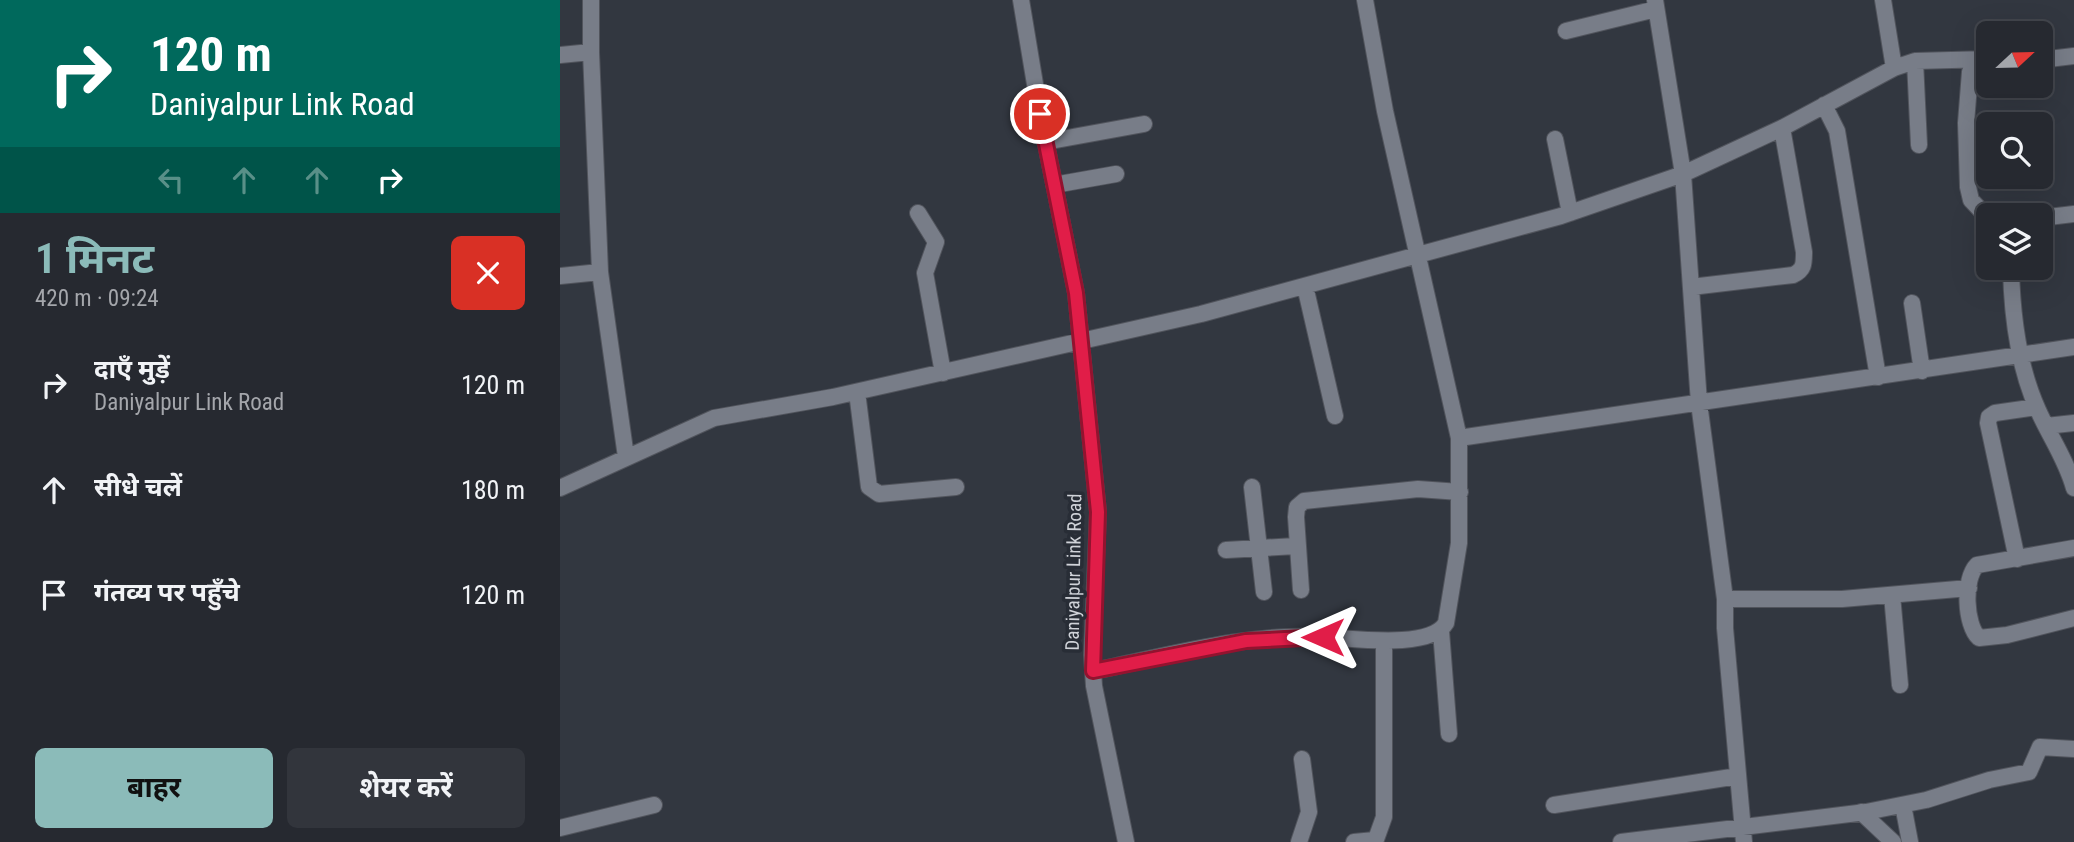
<!DOCTYPE html>
<html lang="hi">
<meta charset="utf-8">
<style>
body{margin:0;font-family:"Roboto Condensed","Noto Sans Devanagari",sans-serif;background:#32353c;color:#f1f3f6;height:100vh;display:flex;flex-direction:column;font-size:26px;white-space:nowrap}
*{box-sizing:border-box;margin:0}
p{font-size:23px;color:#a4a6ab}
.icon{flex:none;width:38px;height:38px;fill:none;stroke:currentColor;stroke-width:2;stroke-linecap:round;stroke-linejoin:round}
.map{position:relative;flex:1;overflow:hidden}
.details{display:flex;flex-direction:column;background:#262930;width:560px}
.details>*{flex:none}
.top-card{background:#00695c;color:#fff;overflow:hidden}
.needle{width:46px;rotate:68deg}
.controls{position:absolute;left:1416px;top:21px;display:grid;gap:14px}
.controls a{display:grid;place-items:center;width:77px;height:77px;border-radius:10px;background:#262930;box-shadow:0 7px 28px #0002,0 0 0 2px #42454c;font-size:35px}
.pin{position:absolute;display:grid;place-items:center;width:60px;height:60px;color:#fff;margin:-30px;border:4px solid #fff;border-radius:50%;box-shadow:0 2px 7px #0007}
.me{position:absolute;width:77px;margin:-38px;rotate:270deg;stroke-linejoin:round;filter:drop-shadow(0 0 5px #0008)}
.turn{display:flex;align-items:center;gap:24px;height:147px;padding:0 35px;font-size:32px}
.turn .icon{width:91px;height:91px;stroke-width:2.5}
.turn b{display:block;font-size:49px;line-height:60px}
.lanes{display:flex;align-items:center;height:66px;padding:0 35px;background:#0003;justify-content:center;gap:35px;direction:ltr}
.lanes .off{opacity:.35}
.round{display:grid;place-items:center;flex:none;width:74px;height:74px;border-radius:10px;background:#32353c}
.overview{display:flex;align-items:center;justify-content:space-between;height:119px;padding:0 35px}
h1{font-size:42px;font-weight:700;line-height:52px;color:#8bbbb9}
.cta{display:flex;gap:14px;margin-top:auto;padding:14px 35px}
.cta a{flex:1;height:80px;border-radius:10px;background:#8bbbb9;color:#111;font-size:28px;font-weight:700;line-height:80px;text-align:center}
.cta a+a{background:#32353c;color:#f1f3f6}
ul{padding:0;list-style:none}
li{display:flex;align-items:center;gap:21px;height:105px;padding:0 35px}
li div{flex:1}
li b{display:block;font-size:26px}
li em{font-style:normal}
main{display:flex;flex:1;min-height:0}
.map>svg:first-child{display:block}
</style>
<main>
<section class="details">
<div class="top-card">
<div class="turn"><svg class="icon" aria-label="right" viewBox="0 0 24 24"><path d="M7 20v-9h11M14 6l5 5-5 5"/></svg><div><b>120 m</b>Daniyalpur Link Road</div></div>
<div class="lanes"><svg class="icon off" aria-label="left" viewBox="0 0 24 24"><path d="M17 20v-9H6M10 6l-5 5 5 5"/></svg><svg class="icon off" aria-label="ahead" viewBox="0 0 24 24"><path d="M12 20V5M6 11l6-6 6 6"/></svg><svg class="icon off" aria-label="ahead" viewBox="0 0 24 24"><path d="M12 20V5M6 11l6-6 6 6"/></svg><svg class="icon" aria-label="right" viewBox="0 0 24 24"><path d="M7 20v-9h11M14 6l5 5-5 5"/></svg></div>
</div>
<div class="overview"><div><h1>1 मिनट</h1><p>420 m · 09:24</p></div><a class="round" style="background:#d93025;color:#fff"><svg class="icon" aria-label="close" viewBox="0 0 24 24"><path d="M6 6l12 12M18 6L6 18"/></svg></a></div>
<ul>
<li><svg class="icon" aria-label="right" viewBox="0 0 24 24"><path d="M7 20v-9h11M14 6l5 5-5 5"/></svg><div><b>दाएँ मुड़ें</b><p>Daniyalpur Link Road</p></div><em>120 m</em></li>
<li><svg class="icon" aria-label="ahead" viewBox="0 0 24 24"><path d="M12 20V5M6 11l6-6 6 6"/></svg><div><b>सीधे चलें</b></div><em>180 m</em></li>
<li><svg class="icon" aria-label="arrive" viewBox="0 0 24 24"><path d="M6 21V4h12l-3 4 3 4H6"/></svg><div><b>गंतव्य पर पहुँचे</b></div><em>120 m</em></li>
</ul>
<div class="cta"><a>बाहर</a><a>शेयर करें</a></div>
</section>
<div class="map">
<svg width="1514" height="842" viewBox="0 0 1514 842">
<rect width="100%" height="100%" fill="#323740"/>
<g fill="none" stroke-linecap="round" stroke-linejoin="round">
<defs>
<path id="minor" d="M 31,0 L 31,52 L 40,272 L 66,457
M 461,0 L 480,114 L 516,293 L 538,512 L 532,655 L 534,686 L 566,842
M 1095,0 L 1123,174 L 1139,403 L 1165,599 L 1165,628 L 1184,842
M 1323,0 L 1334,68
M 1006,31 L 1096,9
M 0,55 L 31,52
M 1419,59 L 1410,72 L 1406,123 L 1408,187 L 1411,200 L 1428,218
M 1480,60 L 1514,56
M 1355,61 L 1359,145
M 1264,105 L 1277,131 L 1318,377
M 995,139 L 1010,213
M 485,142 L 584,124
M 494,185 L 556,174
M 358,213 L 376,242 L 365,273 L 383,373
M 1480,218 L 1514,214
M 1451,268 C 1452,316 1458,366 1478,410 C 1490,437 1506,459 1514,488
M 0,276 L 40,272
M 745,286 L 775,416
M 1131,287 L 1233,275 C 1244,270 1244,264 1244,252 L 1222,128
M 1352,303 L 1362,371
M 297,392 L 309,487 L 319,494 L 396,487
M 1486,426 L 1514,423
M 899,438 L 1514,347
M 692,487 L 704,592
M 0,488 L 154,418 L 273,397 L 641,314 L 1001,216 L 1123,174 L 1222,128 L 1334,68 L 1355,61 L 1428,59
M 1514,548 L 1417,565 C 1403,579 1405,625 1419,638 L 1447,635 L 1514,618
M 666,550 L 736,546
M 1457,559 L 1428,423 L 1429,417 L 1435,413 L 1476,407
M 741,590 L 736,517 L 737,507 L 744,501 L 858,489 L 900,492
M 1332,595 L 1340,685
M 1165,599 L 1282,599 L 1409,588
M 881,631 L 889,734
M 533,671 C 608,656 686,633 764,637 C 792,638 870,650 886,623 L 899,543 L 899,438 L 825,111 L 805,0
M 994,805 L 1178,776
M 1343,805 L 1350,842
M 1301,812 L 1333,842
M 0,828 L 94,805
M 739,842 L 749,812 L 742,759
M 794,842 L 815,840
M 815,842 L 824,817 L 824,641
M 1061,842 L 1306,812 L 1366,800 L 1429,780 L 1469,772 L 1480,747 L 1514,749"/>
</defs>
<use href="#minor" stroke="#51545c" stroke-width="18"/>
<use href="#minor" stroke="#787d88" stroke-width="16"/>
</g>
<g fill="none" stroke-linecap="round" stroke-linejoin="round">
<defs>
<path id="route" d="M 480,114 L 516,293 L 538,512 L 533,671 L 686,641 L 763,637"/>
</defs>
<use href="#route" stroke="#92132f" stroke-width="18"/>
<use href="#route" stroke="#e11d48" stroke-width="12"/>
</g>
<g text-anchor="middle" stroke-width="7" stroke-linejoin="round" paint-order="stroke">
<g font-size="19" fill="#d0d3d9" stroke="#282d36">
<text transform="translate(513 572) rotate(-89)" y="7">Daniyalpur Link Road</text>
</g>
</g>
</svg>
<div class="controls">
<a><svg class="needle" viewBox="-14 -14 28 28"><path d="M0-13l5 13h-10z" fill="#e53935"/><path d="M0 13l5-13h-10z" fill="#a4a6ab"/></svg></a>
<a><svg class="icon" aria-label="search" viewBox="0 0 24 24"><circle cx="10" cy="10" r="6"/><path d="M15 15l6 6"/></svg></a>
<a><svg class="icon" aria-label="layers" viewBox="0 0 24 24"><path d="M12 4l9 5-9 5-9-5zM3 14l9 5 9-5"/></svg></a>
</div>
<div class="pin" style="left:480px;top:114px;background:#d93025"><svg class="icon" aria-label="arrive" viewBox="0 0 24 24"><path d="M6 21V4h12l-3 4 3 4H6"/></svg></div>
<svg class="me" style="left:763px;top:637px" viewBox="-20 -20 40 40"><path d="M0-17L14 15 0 8-14 15z" fill="#e11d48" stroke="#fff" stroke-width="4"/></svg>
</div>
</main>
